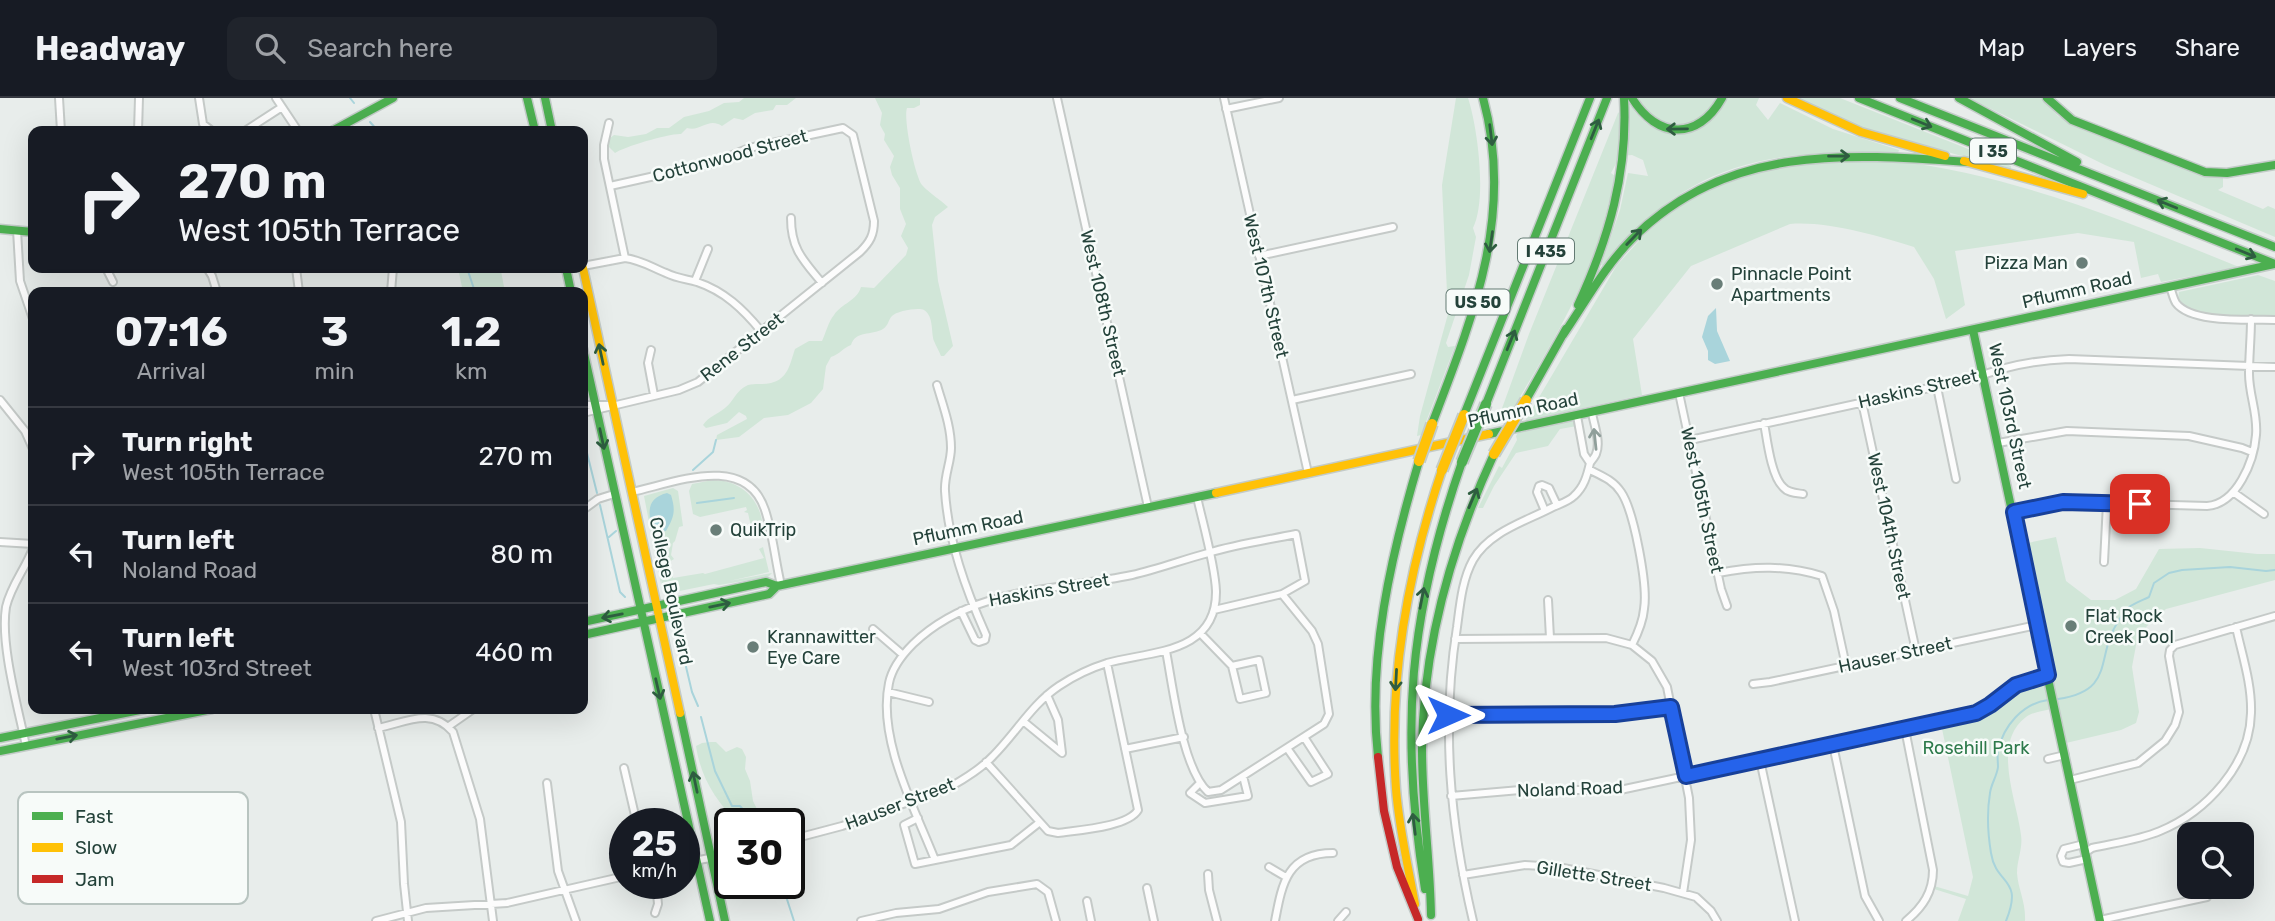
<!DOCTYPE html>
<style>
body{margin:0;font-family:Rubik,sans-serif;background:#20242c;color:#f1f3f6;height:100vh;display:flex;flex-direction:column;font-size:26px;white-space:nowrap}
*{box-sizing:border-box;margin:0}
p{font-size:23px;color:#9ea1a6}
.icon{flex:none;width:38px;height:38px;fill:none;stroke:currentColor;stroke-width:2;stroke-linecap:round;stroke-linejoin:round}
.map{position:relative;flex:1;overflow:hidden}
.side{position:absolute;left:28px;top:189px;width:560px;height:427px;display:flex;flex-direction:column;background:#171b24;border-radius:14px;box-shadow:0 7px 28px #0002}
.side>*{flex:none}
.hud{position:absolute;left:28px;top:28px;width:560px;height:147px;border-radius:14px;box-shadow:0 7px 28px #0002;background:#171b24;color:#f1f3f6;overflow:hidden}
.tools{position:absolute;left:2177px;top:724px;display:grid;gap:14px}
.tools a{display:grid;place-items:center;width:77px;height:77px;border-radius:14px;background:#171b24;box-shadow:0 7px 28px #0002;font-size:35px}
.speed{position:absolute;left:609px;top:710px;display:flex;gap:14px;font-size:35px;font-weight:700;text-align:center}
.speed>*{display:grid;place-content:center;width:91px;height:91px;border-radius:50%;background:#171b24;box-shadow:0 7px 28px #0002;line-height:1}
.speed small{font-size:18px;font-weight:400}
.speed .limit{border:4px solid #111;border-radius:10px;background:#fff;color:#111}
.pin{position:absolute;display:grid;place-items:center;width:60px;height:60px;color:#fff;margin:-30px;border-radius:14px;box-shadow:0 4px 10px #0006}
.me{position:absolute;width:77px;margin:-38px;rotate:90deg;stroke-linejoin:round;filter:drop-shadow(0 0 5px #0008)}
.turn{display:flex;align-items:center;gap:24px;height:147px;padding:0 35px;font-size:32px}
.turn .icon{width:91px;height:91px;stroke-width:2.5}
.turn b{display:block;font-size:49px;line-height:60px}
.eta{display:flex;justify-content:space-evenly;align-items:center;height:119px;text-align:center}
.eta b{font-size:42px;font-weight:700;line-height:49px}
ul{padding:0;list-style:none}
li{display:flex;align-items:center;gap:21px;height:98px;padding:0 35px;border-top:2px solid #363941}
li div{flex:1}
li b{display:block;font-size:26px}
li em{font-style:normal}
header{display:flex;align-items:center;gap:42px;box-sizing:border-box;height:98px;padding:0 35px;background:#171b24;border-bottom:2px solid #363941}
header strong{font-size:33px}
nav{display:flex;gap:38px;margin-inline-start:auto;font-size:24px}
.search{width:490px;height:63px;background:#20242c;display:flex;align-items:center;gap:18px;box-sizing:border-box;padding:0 24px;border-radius:14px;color:#9ea1a6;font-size:26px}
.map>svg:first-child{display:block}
</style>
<header>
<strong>Headway</strong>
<div class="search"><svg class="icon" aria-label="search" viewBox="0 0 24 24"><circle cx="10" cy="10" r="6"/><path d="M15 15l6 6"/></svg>Search here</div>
<nav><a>Map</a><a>Layers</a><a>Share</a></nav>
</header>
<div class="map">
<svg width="2275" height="823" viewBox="0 0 2275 823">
<rect width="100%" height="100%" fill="#e8edeb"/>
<path fill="#d1e6d8" d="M 744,0 L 796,0 L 787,7 L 776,7 L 773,12 L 755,15 L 743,22 L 734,20 L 722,28 C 708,19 701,34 687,30 L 681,36 C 670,35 623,49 615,55 L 608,48 L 610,40 L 614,37 L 628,39 L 646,36 L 657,30 L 669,30 L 684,19 L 709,13 L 724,5 L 739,4 Z
M 875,0 L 920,0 L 920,7 L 914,10 L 907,10 C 903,21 915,78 922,87 C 930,96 940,101 948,109 L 935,119 L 932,127 L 938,183 L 953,248 L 944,258 L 941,258 C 939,253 936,248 934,243 C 931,235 934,218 924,212 C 919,209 896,213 892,218 C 888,222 889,227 883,231 C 871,238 856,232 851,247 C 843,250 840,256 831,259 L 826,268 L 823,291 L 811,305 L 788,317 L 764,320 L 739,339 L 716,342 L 717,337 L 747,321 L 746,318 L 739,314 L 727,325 L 706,330 L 703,327 C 709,318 717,317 725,310 C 734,303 736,292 748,287 C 755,285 763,287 771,285 C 788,281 790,266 795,251 L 809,243 L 822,243 C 826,235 828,224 834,217 C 842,205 857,203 861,189 L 874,190 L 877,187 L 906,157 L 908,150 L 901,138 L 906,126 L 900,111 L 900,90 L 892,77 L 890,69 L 894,58 L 884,42 L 885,36 L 880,27 L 882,15 Z
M 1456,0 L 1468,0 C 1478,31 1487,102 1473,130 L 1476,139 L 1469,177 L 1446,245 L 1448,249 L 1455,248 L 1421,337 L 1417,338 L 1420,318 L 1448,216 L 1442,87 Z
M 1636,0 L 1717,0 L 1706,17 L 1695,24 L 1671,28 L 1651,21 Z
M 1725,0 L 1759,0 L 1756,7 L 1768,22 L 1780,5 L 1833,31 L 1899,52 L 1898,55 C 1771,51 1687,62 1604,168 L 1601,167 L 1620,112 L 1628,75 L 1648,78 L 1643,62 L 1632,57 L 1620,58 L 1611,75 L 1615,78 C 1609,106 1602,134 1592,161 C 1570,218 1537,270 1506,322 L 1497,324 L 1529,236 L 1618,15 L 1630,7 C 1646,30 1658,35 1686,35 Z
M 1795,0 L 1840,0 L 2011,68 L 2011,72 L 1863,30 Z
M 1969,0 L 2042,0 L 2058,18 L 2077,28 L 2193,74 L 2223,80 L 2223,89 L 2218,92 L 2263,111 L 2268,108 L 2275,111 L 2275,139 L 2105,67 Z
M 1897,63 C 2017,78 2128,124 2239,169 L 2161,184 L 2158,176 L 2141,180 L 2134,144 L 2078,135 L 1955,153 L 1965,207 L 1946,221 L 1934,181 L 1914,149 C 1878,138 1828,123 1790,126 L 1691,168 L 1633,241 L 1642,297 L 1525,323 L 1617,167 L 1646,135 L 1680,107 L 1726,83 L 1755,74 L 1808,64 Z
M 458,170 L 497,170 L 501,173 L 505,194 L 463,194 Z
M 2258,177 L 2275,183 L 2275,219 C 2251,218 2193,222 2178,201 L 2179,194 Z
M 1569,323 L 1575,324 L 1577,328 L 1560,331 L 1548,348 L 1516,355 L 1494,388 L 1483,410 L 1478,410 L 1499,368 L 1502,370 L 1517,342 L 1516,338 L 1519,333 Z
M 713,382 C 743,382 764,405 763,435 L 750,436 L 752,433 L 748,415 L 744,414 L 747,412 L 746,409 L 700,419 L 693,416 L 689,393 L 692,386 Z
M 673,390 L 678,393 L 683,428 L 679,429 L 675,443 L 664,454 L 665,469 L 661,486 L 644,398 Z
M 2056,439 L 2066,483 L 2091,502 L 2115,502 L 2136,491 L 2159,451 L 2200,450 L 2257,456 L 2275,456 L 2275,482 L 2166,511 L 2147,528 L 2137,542 L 2132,569 L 2139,614 L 2136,625 L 2121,632 L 2066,645 L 2023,446 Z
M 673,445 L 671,457 L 674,461 L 669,464 L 673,480 L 703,475 L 705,476 L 764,460 L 759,451 L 763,449 L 769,474 L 729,483 L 772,475 L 768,479 L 719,487 L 714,486 L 665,496 L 661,489 C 665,472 662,458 673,445 Z
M 2040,581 L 2046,585 L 2051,611 C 2044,613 2032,614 2026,619 C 1991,645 2017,702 2021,737 C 2023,750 2017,762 2017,775 C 2018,791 2026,804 2025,823 L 1958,823 L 1966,801 L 1934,791 L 1934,788 L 1968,798 L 1973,779 L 1941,626 L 1984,615 L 2008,596 L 2022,587 Z
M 711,644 L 716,644 L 726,654 L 737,649 L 742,651 L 746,659 L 745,671 L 750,683 L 753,703 L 760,717 L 758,726 L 738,726 C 716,702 701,681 696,648 L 702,645 Z"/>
<path fill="#a9d4db" d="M 1716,210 L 1717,233 L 1730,263 L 1715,266 L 1708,262 L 1708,253 L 1702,239 L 1708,218 Z
M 667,395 L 671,397 C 676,413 674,419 666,433 L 653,436 C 649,417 644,401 667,395 Z"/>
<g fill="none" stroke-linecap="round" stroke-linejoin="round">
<path stroke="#a9d4db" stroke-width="2" d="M 350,0 L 354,5
M 370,24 L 378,33
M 467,170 L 475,194
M 583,339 L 597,395
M 693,372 L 713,354 L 716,342
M 697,405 L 734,400
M 600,407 L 620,494 L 625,499
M 609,439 L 616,433
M 674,531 L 678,535 L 692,594 L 698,608
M 2058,601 C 2117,592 2094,559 2119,522 C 2122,518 2125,512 2129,509 C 2135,505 2143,502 2149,499 L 2154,485 L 2169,475 L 2182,472 L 2230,469 L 2266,473 L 2275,472
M 701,619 L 715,673 L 732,708 L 740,708 L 755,726
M 780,786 L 784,792 L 794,823
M 2006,823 C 2024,779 1996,788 1991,755 C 1988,737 1987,713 1990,695 C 1991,686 1997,678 1998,669 C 1998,664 1997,658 1998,653 C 2003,628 2023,605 2048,602"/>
<defs>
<path id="street" d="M 59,0 L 61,33
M 199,0 L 203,26 L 212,33
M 276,0 L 298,33
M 1057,0 L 1148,409
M 1224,0 L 1308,375
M 1226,11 L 1279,0
M 609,25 L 604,47 L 604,61 L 625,160 C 641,162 651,169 666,175 C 676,180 686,181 697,184 C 724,193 743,211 761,233
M 138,33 L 139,0
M 245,33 L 282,9
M 791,120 C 791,151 803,162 822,185
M 17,132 L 20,183 L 33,221
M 1259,158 L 1393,129
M 583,168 L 625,160
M 106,170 L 113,184
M 207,170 L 212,178 L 217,194
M 296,170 L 299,194
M 695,183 L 708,151
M 2170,189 C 2172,194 2173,200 2176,205 C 2192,226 2250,221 2275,222
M 391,194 L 393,170
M 651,252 L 648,265 L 654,297
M 937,287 C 943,308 951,328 951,350 C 951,364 944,378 945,393 C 948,443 966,492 986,537 L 985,542 L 979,544 L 975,542 L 961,513
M 1937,289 L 1956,381
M 1679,295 L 1721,491 L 1727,508
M 0,302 L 25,333 L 33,351
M 1292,302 L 1411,276
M 1862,304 L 1916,553
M 583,307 L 611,307
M 583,315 L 679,292 L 698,284 L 860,154 C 870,144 874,137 874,123 L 853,37 L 843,30 L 768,46 L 749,50 L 713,65 L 610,88
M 1577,318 L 1584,356 L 1590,365
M 1764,325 C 1767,341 1771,378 1783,389 C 1788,395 1796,395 1803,396
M 1690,342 L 1975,280 C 2005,268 2037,262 2069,261 L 2275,269
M 1998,345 L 2067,333 L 2189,338 L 2242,350 L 2252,354
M 1590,372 C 1602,378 1613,382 1621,394 C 1634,413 1648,488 1644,511 C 1643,524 1638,535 1632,547
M 632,394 C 674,385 746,354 765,412 C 773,436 775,462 781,487
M 2233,394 L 2264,416
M 583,412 L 598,401 L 614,396
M 1545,413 L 1537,394 L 1539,388 L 1542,387 L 1549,390 L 1557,407
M 2014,414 L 2069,404 L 2207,408 C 2237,406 2254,363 2256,337 C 2258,316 2249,297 2249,276 C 2249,258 2251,240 2251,221
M 0,444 L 33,446
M 2104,464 L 2107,405
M 1718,475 C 1754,468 1786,467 1822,478 L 1834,513 L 1846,568
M 1548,502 L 1550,540
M 873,531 L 902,556
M 1200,535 L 1232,568 L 1240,601 L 1266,595 L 1259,562 L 1232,568
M 1455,541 L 1606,540 L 1632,547 L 1652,563 L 1667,589 L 1689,700 L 1691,742 L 1683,795
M 1166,553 C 1173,589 1182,670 1208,694 L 1221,692 L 1324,626 L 1329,616 L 1318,546 L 1312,533 L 1282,496
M 1753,586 L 1770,584 L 2037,527
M 888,594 L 929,604
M 374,611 L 401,724 L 404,786 L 408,823
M 1448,617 L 1615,616 L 1671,609
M 1023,623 L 1062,655 L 1058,622 L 1047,597
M 449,628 L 472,612
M 378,630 C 407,624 431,609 453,634 L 480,721 L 493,823
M 1905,631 L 1933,772 C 1933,794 1923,809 1906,823
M 1833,647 L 1865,798 L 1879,823
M 26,648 C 18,609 0,546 6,509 C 11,487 26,470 33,450
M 1287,650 L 1311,684 L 1328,676 L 1304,639
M 1125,651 L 1184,639
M 2048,661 L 2065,657
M 1760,662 L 1795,823
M 986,664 L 1048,733 L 1058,735 C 1078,732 1128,729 1138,712 L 1107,565
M 624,670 L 637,726
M 2070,682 L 2138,665 L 2165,643 L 2175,627 L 2179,614 L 2169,558 L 2170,552 L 2175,547 L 2275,518
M 547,685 L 558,773 L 576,823
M 1199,686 L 1190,695 L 1205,705 L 1248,698 L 1243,678
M 1451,698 L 1520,692 L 1620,692 L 1968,618 L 1985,611 L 2016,587 L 2048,577
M 918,720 L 904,727 L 915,766 L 935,762
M 1040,724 L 1011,747 L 935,762 C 915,711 877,641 889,585 C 892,570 903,556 913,546 C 973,488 1056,493 1132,477 C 1158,471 1182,462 1208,455 C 1237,446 1267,442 1296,436 L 1305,483 L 1282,496 L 1214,512
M 789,742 L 842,728 L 950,689 C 966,680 981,671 993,658 C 1016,635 1032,606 1059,588 C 1074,578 1091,570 1107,565 C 1151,553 1217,556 1216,493 C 1215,467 1203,426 1197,399
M 2084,746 L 2064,751 L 2061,758 L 2063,764 L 2069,765 L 2087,761
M 2086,754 L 2092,750 C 2114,745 2139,742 2160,733 C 2206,714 2250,667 2251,615 C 2252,586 2242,557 2236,529
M 684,765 L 730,756
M 1269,769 L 1286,779
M 1208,776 L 1209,792 L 1217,823
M 1463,777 L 1525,767 L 1558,769 L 1664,790 L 1696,799 L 1711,813 L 1717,823
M 1147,790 L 1154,823
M 1087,803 L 1091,823
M 655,815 L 658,806 L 656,786
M 2100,822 L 2207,799
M 376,823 L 426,810 L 507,805 L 625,778
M 861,823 L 896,815 L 939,811 L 988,794 L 1037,786 L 1048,794 L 1056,823
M 1275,823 C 1282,786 1287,755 1333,755
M 1338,823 L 1346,814
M 1473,823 C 1450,725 1441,629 1457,529 C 1460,507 1462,482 1473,462 C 1489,434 1524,424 1551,410 C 1559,406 1568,404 1574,398 C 1584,389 1587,378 1590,365 C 1591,363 1595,359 1596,356 C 1601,344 1594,327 1592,315"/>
<path id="fast" d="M 527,0 L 535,33
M 545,0 L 552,33
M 1632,0 C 1657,41 1698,43 1722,0
M 1859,0 L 2275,166
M 1900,0 L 2275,149
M 1959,0 L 2077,64
M 2047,0 L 2072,22 L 2205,74 L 2227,75 L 2275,67
M 332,33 L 393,0
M 0,131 L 33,134
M 566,170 L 571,194
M 1578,207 C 1609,140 1628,74 1624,0
M 1973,232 L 2100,823
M 1563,237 C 1585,205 1604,169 1632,141 C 1726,47 1845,55 1968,64
M 583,251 L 710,823
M 1526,302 L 1566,231
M 1486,306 L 1607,0
M 1464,317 L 1590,0
M 1432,326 C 1473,219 1515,116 1483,0
M 1489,336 L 2275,166
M 583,524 L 766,484 L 777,488 L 1216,395
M 583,537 L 769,496 L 777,488
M 680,615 L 725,823
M 0,640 L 145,611
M 0,653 L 212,611
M 1378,659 C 1367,560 1391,457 1419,363
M 1425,791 C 1399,632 1409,516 1462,364
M 1431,817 C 1430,762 1422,706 1422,651 C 1423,548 1451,449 1494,356"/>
<path id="slow" d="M 1787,0 L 1861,34 L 1945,58
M 1964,63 L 2083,96
M 583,170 L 680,615
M 1216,395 L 1489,336
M 1415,806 C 1408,768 1399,730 1396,691 C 1388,581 1407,476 1442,372"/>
<path id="jam" d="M 1378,659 L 1384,713 L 1397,769 L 1418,821"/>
</defs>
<use href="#street" stroke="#c5cac8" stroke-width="10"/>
<use href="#fast" stroke="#c3cbc8" stroke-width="11"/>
<use href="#slow" stroke="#c3cbc8" stroke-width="11"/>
<use href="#jam" stroke="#c3cbc8" stroke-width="11"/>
<use href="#street" stroke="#fcfcfc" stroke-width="6"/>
<use href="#fast" stroke="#4caf50" stroke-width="8"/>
<use href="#slow" stroke="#ffc107" stroke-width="8"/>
<use href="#jam" stroke="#c62828" stroke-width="8"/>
<defs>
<path id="fast-bridge" d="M 1462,364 L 1486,306"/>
<path id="slow-bridge" d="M 1494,356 L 1526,302
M 1419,363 L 1432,326
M 1442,372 L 1464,317"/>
</defs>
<use href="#fast-bridge" stroke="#c3ccc9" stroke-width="14" stroke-linecap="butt"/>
<use href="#slow-bridge" stroke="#c3ccc9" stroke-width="14" stroke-linecap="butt"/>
<use href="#fast-bridge" stroke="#4caf50" stroke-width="10"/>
<use href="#slow-bridge" stroke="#ffc107" stroke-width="10"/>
</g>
<defs><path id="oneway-shaft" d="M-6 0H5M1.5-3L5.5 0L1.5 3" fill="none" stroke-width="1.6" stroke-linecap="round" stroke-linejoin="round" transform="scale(1.75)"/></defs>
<g stroke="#2e5d40">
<use href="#oneway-shaft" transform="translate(1922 25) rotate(22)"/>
<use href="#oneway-shaft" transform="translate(1595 31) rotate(-68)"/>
<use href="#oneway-shaft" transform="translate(1677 31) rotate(179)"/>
<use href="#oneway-shaft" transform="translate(1491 37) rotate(83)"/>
<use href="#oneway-shaft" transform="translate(1839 58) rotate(-1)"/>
<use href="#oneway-shaft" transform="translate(2167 106) rotate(-158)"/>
<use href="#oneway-shaft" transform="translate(1634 139) rotate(-46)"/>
<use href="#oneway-shaft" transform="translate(1491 144) rotate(98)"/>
<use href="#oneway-shaft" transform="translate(2246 155) rotate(22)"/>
<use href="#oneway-shaft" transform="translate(1511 242) rotate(-68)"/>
<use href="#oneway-shaft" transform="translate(601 256) rotate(-102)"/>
<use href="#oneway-shaft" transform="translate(602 341) rotate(78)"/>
<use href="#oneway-shaft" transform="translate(1473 400) rotate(-67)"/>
<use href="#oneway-shaft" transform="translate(1422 500) rotate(-79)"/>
<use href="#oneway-shaft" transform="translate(720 507) rotate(-12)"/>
<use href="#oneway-shaft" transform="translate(612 518) rotate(169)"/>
<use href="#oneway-shaft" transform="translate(1396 582) rotate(93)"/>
<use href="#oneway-shaft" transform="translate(658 591) rotate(77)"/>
<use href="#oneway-shaft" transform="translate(67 639) rotate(-11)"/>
<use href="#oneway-shaft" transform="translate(695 684) rotate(-102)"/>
<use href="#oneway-shaft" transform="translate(1414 726) rotate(-97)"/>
</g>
<use stroke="#909f9b" href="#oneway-shaft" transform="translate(1595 341) rotate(-96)"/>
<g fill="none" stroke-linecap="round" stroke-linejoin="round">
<defs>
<path id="route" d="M 1448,617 L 1615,616 L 1671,609 L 1686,678 L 1976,615 L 1990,607 L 2016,587 L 2048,577 L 2014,414 L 2063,404 L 2140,406"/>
</defs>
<use href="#route" stroke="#184099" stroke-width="18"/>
<use href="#route" stroke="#2563eb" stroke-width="12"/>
</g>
<g fill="#697e78" stroke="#f7fbf9" stroke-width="2.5">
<circle cx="2082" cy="165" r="7"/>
<circle cx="1717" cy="186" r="7"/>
<circle cx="716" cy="432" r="7"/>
<circle cx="2071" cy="528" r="7"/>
<circle cx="753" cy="549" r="7"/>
</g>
<g text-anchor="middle" stroke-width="5" stroke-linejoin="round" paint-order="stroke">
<g fill="#f7fbf9" stroke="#637a73" stroke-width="2">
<rect x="1970" y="40.5" width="46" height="25" rx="5"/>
<rect x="1518" y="140.5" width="56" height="25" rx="5"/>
<rect x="1446.5" y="191.5" width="63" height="25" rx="5"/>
</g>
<g font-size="16" font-weight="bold" fill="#24423a">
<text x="1993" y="59">I 35</text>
<text x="1546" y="159">I 435</text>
<text x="1478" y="210">US 50</text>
</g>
<g font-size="18" fill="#24423a" stroke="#f7fbf9">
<text transform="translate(730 58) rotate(-15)" y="6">Cottonwood Street</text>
<text transform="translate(1266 188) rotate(77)" y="6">West 107th Street</text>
<text transform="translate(2077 192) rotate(-13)" y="6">Pflumm Road</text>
<text transform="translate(1103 205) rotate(77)" y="6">West 108th Street</text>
<text transform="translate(742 249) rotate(-38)" y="6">Rene Street</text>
<text transform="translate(1918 291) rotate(-13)" y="6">Haskins Street</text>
<text transform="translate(1523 312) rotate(-12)" y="6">Pflumm Road</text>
<text transform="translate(2010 318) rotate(78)" y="6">West 103rd Street</text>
<text transform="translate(1702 402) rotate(78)" y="6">West 105th Street</text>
<text transform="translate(1889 428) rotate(78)" y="6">West 104th Street</text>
<text transform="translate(968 430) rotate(-12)" y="6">Pflumm Road</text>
<text transform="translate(1049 492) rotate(-10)" y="6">Haskins Street</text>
<text transform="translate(671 493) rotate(78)" y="6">College Boulevard</text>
<text transform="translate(1895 557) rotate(-12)" y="6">Hauser Street</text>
<text transform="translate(1570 691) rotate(-2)" y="6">Noland Road</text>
<text transform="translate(900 706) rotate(-21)" y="6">Hauser Street</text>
<text transform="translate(1594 778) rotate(9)" y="6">Gillette Street</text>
</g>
<g font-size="18" fill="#24423a" stroke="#f7fbf9" text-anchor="start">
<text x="2068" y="171" text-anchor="end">Pizza Man</text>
<text x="1731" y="182">Pinnacle Point<tspan x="1731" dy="21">Apartments</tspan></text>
<text x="730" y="438">QuikTrip</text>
<text x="2085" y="524">Flat Rock<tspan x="2085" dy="21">Creek Pool</tspan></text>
<text x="767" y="545">Krannawitter<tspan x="767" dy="21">Eye Care</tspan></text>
</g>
<g font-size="18" fill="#2d7a4b" stroke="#f7fbf9">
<text x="1976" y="656">Rosehill Park</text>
</g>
</g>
<rect x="18" y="694" width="230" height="112" rx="10" fill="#f7fbf9" stroke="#b8c4c0" stroke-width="2"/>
<rect x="32" y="714" width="31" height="8" fill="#4caf50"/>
<rect x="32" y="745" width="31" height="9" fill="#ffc107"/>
<rect x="32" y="777" width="31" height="8" fill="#c62828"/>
<g font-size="19" fill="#24423a">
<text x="75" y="725">Fast</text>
<text x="75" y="756">Slow</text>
<text x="75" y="788">Jam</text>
</g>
</svg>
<div class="tools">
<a><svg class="icon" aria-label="search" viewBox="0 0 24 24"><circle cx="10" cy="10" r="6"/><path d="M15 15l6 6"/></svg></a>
</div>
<div class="speed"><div>25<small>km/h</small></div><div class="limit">30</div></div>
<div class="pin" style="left:2140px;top:406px;background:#d93025"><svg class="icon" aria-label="arrive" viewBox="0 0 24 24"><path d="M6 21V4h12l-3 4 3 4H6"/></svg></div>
<svg class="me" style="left:1448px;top:617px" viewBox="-20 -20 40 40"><path d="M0-17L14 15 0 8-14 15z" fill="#2563eb" stroke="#fff" stroke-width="4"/></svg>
<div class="hud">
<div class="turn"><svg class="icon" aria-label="right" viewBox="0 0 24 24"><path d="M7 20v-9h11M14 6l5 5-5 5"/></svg><div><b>270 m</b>West 105th Terrace</div></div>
</div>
<section class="side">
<div class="eta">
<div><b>07:16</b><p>Arrival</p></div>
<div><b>3</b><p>min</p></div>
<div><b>1.2</b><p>km</p></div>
</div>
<ul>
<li><svg class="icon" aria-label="right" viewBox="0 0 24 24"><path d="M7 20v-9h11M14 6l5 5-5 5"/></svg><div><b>Turn right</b><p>West 105th Terrace</p></div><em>270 m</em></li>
<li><svg class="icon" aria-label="left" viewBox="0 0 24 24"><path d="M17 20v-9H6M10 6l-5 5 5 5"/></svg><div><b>Turn left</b><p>Noland Road</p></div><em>80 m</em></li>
<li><svg class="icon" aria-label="left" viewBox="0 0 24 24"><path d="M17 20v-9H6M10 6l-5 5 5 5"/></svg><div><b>Turn left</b><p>West 103rd Street</p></div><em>460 m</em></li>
</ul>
</section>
</div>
